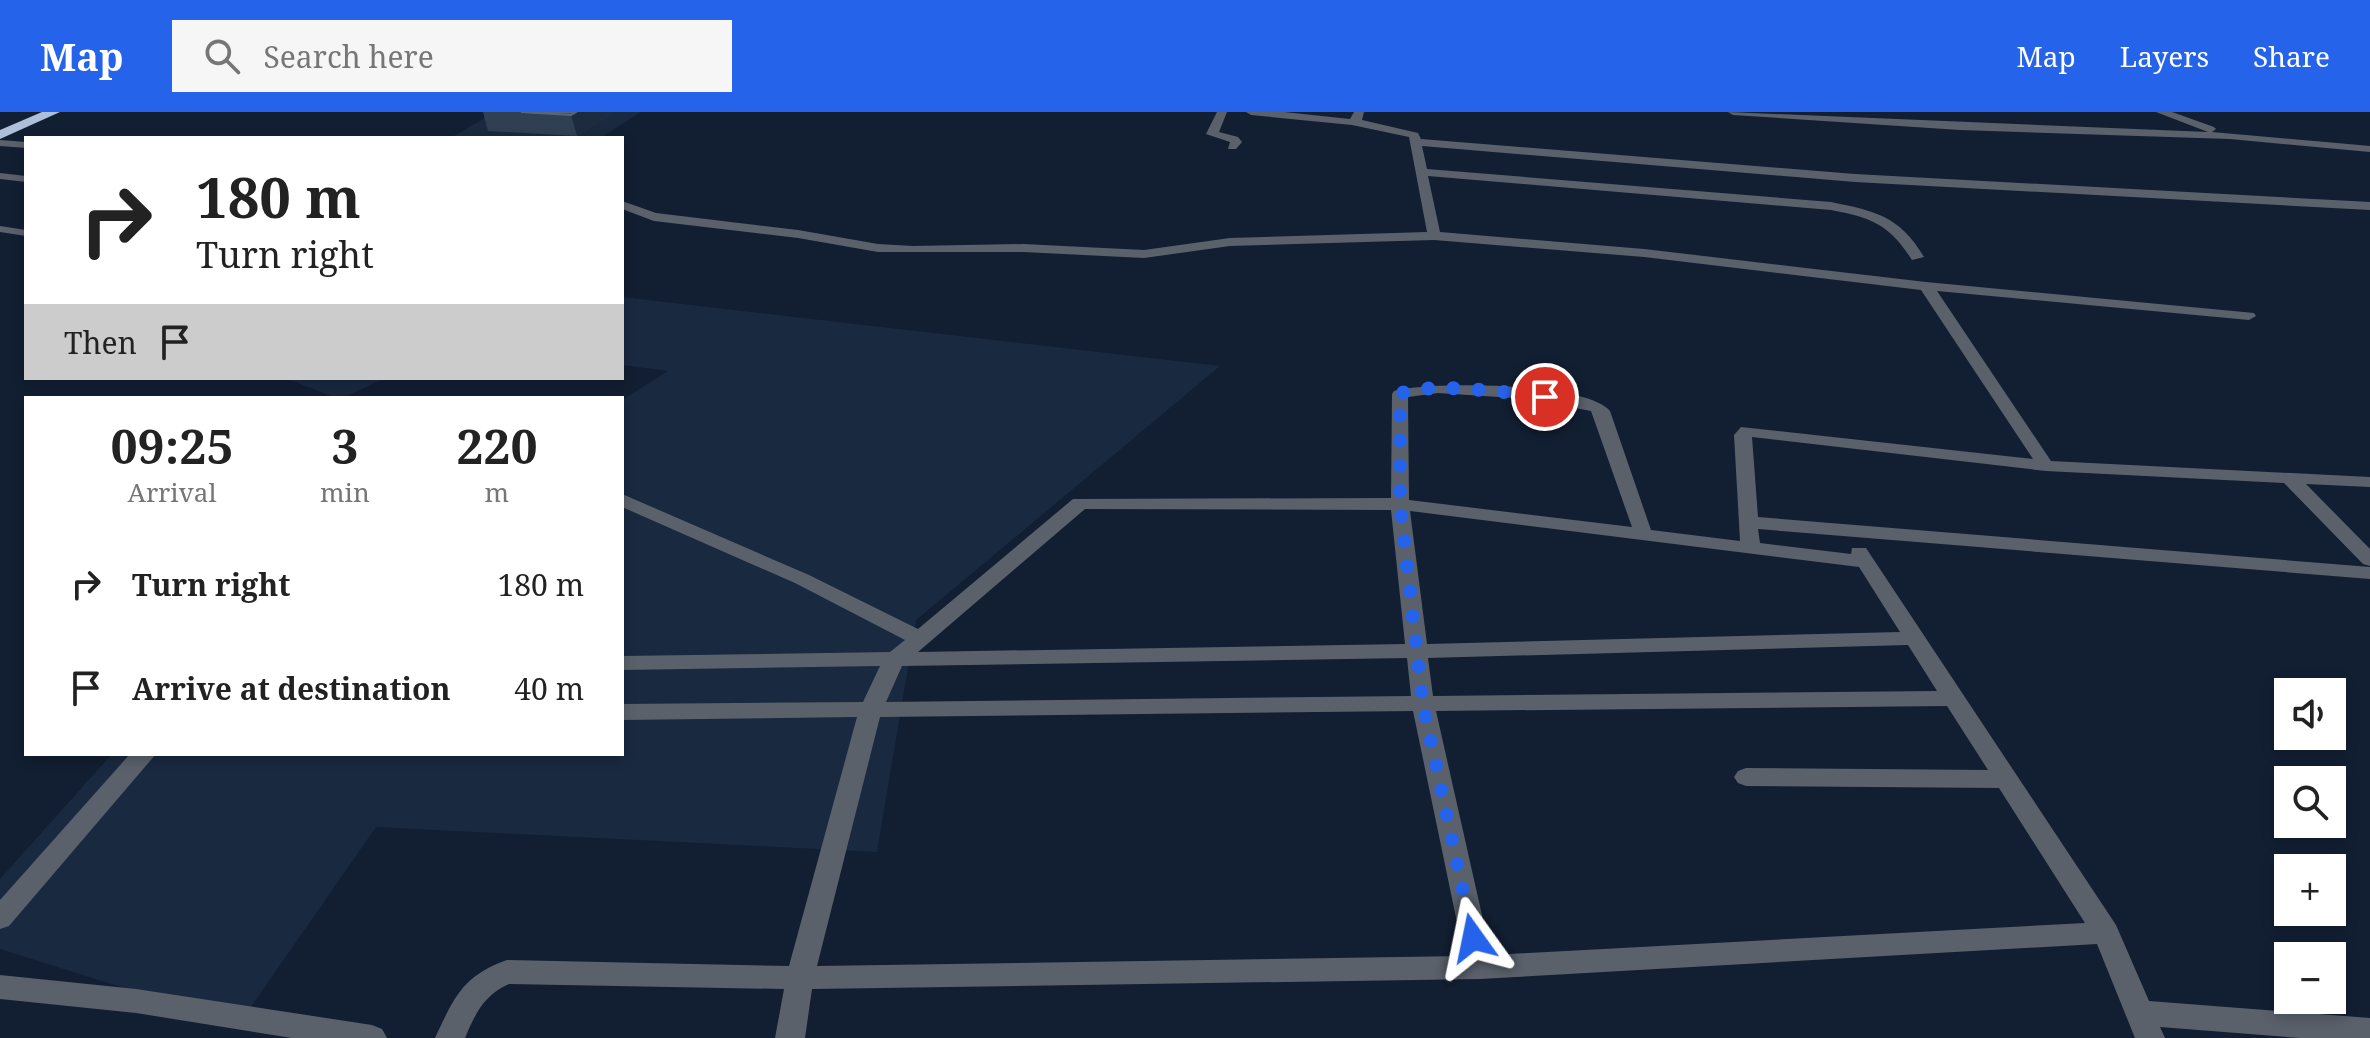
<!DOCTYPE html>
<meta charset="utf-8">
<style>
body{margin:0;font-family:"Noto Serif",serif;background:#f6f6f6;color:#222;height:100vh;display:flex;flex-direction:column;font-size:30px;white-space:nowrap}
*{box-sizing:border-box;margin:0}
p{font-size:26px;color:#767676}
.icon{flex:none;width:44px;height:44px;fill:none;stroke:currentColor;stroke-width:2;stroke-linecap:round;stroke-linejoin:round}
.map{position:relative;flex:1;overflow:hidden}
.details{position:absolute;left:24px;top:284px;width:600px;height:360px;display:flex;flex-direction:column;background:#fff;border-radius:0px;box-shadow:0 4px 12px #0003}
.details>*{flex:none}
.guide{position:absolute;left:24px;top:24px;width:600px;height:244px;border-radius:0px;box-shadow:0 4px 12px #0003;background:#fff;color:#222;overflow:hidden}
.tools{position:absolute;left:2274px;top:566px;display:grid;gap:16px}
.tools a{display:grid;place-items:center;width:72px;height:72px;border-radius:0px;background:#fff;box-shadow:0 4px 12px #0003;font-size:40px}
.pin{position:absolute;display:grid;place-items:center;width:68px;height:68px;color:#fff;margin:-34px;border:4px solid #fff;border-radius:50%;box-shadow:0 2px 8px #0007}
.me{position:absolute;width:88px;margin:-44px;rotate:348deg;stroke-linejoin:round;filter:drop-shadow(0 0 6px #0008)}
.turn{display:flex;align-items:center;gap:28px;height:168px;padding:0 40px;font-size:36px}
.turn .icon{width:104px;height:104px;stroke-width:2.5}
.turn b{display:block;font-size:56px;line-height:68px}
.then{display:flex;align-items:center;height:76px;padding:0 40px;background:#0003;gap:16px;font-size:30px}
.eta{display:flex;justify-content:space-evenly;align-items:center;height:136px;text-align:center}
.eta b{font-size:48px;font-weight:700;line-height:56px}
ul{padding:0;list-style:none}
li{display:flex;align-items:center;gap:24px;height:104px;padding:0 40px}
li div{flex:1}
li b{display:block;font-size:30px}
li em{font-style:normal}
header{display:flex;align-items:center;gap:48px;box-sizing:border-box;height:112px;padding:0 40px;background:#2563eb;color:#fff}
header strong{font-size:38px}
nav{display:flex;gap:44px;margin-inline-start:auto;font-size:28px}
.search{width:560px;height:72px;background:#f6f6f6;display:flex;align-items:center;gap:20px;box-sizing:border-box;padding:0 28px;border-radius:0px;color:#767676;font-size:30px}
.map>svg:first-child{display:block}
</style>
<header>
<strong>Map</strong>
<div class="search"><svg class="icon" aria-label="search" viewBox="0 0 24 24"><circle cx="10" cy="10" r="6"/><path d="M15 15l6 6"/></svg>Search here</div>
<nav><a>Map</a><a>Layers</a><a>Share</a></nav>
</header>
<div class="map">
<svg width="2370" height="926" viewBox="0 0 2370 926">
<rect width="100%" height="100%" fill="#121f32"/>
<path fill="#192940" d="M 495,0 L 641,0 L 600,26 L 454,24 Z
M 622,185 L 1220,254 L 916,508 L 877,740 L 376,715 L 239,912 L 0,837 L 0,767 L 112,642 L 622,642 L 622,288 L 668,259 L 622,253 Z
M 285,266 L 385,266 L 343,286 L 336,286 Z"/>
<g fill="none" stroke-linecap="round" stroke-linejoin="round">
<path fill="#5a616b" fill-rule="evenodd" d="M 0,61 L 26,64 L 26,70 L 0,67 Z
M 0,114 L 26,118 L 26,124 L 0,120 Z"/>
<path fill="#5a616b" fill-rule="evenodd" d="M 1217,0 L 1227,0 L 1219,20 L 1238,25 L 1242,30 L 1236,37 L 1228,37 L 1230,30 L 1206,22 Z
M 1246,0 L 1284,0 L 1350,7 L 1354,0 L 1364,0 L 1362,8 L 1418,21 L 1421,27 L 1855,62 L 2370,90 L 2370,98 L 1855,70 L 1422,34 L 1427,57 L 1831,90 C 1875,99 1900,104 1924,145 L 1912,148 C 1889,112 1872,106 1831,98 L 1428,64 L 1440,120 L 1644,137 L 1926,170 L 2254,201 L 2256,204 L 2249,208 L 1937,179 L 2051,349 L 2370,365 L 2370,375 L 2306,372 L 2370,437 L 2370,454 L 2363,452 L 2284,371 L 2046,359 L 1752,325 L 1758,405 L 2370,455 L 2370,467 L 1758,417 L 1760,431 L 1851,442 L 1852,436 L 1866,436 L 2116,813 L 2149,889 L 2370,906 L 2370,926 L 2300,926 L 2160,915 L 2165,926 L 2135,926 L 2097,832 L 1480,867 L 812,877 L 805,926 L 775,926 L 784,877 L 509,872 C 484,883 475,902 465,926 L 435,926 C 454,886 462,864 507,848 L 789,854 L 857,605 L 622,608 L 622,592 L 863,590 L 880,554 L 622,558 L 622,544 L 890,540 L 905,528 L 795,471 L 622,395 L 622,382 L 809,463 L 918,517 L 1073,387 L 1391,386 L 1392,282 L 1394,279 C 1431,269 1586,270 1610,299 L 1651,418 L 1740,429 L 1734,323 L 1741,315 L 2033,347 L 1921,178 L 1644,145 L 1434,128 L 1230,134 L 1144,146 L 1023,140 L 878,140 L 798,126 L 654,109 L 622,97 L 622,89 L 656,101 L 798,118 L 878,132 L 913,134 L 1023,132 L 1144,138 L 1230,126 L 1427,120 L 1409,25 L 1352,13 L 1251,3 ZM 1438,281 L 1528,287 L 1591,299 L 1632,415 L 1409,388 L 1408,285 ZM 1085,397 L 1391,398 L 1405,532 L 918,540 ZM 1410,399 L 1859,455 L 1900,520 L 1427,532 ZM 1908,533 L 1937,579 L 1433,584 L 1428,546 ZM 1407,546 L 1411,584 L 886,590 L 902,554 ZM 1947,594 L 1988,658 L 1746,656 L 1738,659 L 1734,665 L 1738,671 L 1746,674 L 1999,676 L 2085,811 L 1491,843 L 1436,599 ZM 1413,599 L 1464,844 L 817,854 L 880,605 Z
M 1728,0 L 2208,20 L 2156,0 L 2172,0 L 2214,15 L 2216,17 L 2212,20 L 2370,34 L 2370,40 L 2230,27 L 1960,18 L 1733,3 Z
M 0,28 L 26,30 L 26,36 L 0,34 Z
M 130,642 L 156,642 L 9,814 L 0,817 L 0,788 Z
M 0,863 L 136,877 L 372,913 L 382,917 L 387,926 L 292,926 L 136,901 L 0,887 Z"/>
<path fill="#aebfd9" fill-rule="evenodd" d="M 42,0 L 60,0 L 0,27 L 0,18 Z"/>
</g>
<path fill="#313f52" d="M 483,0 L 615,0 L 577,24 L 488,19 Z"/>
<path fill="#1d2b3f" d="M 576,0 L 615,0 L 577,24 L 571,3 Z"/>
<path fill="#435063" stroke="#5a6678" stroke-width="2" d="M 521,0 L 576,0 L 571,3 Z"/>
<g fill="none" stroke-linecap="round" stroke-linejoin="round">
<path stroke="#2563eb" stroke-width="14" stroke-dasharray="0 25.2" d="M 1473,826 L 1423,593 L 1400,392 L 1400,282 C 1425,269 1514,281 1545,285"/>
</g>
</svg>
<div class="tools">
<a><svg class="icon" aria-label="sound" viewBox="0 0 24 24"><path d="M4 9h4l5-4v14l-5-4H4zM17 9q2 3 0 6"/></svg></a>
<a><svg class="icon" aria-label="search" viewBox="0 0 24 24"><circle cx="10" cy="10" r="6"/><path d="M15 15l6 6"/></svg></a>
<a>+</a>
<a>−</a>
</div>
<div class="pin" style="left:1545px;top:285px;background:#d93025"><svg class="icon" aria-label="arrive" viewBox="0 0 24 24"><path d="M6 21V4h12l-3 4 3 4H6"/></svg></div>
<svg class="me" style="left:1473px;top:826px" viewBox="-20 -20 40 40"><path d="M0-17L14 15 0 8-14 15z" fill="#2563eb" stroke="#fff" stroke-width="4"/></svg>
<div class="guide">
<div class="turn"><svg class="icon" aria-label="right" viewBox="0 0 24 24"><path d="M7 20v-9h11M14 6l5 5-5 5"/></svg><div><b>180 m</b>Turn right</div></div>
<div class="then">Then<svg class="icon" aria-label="arrive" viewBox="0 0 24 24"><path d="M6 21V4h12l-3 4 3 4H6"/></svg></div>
</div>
<section class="details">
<div class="eta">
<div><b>09:25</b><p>Arrival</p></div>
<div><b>3</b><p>min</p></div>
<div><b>220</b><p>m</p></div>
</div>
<ul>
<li><svg class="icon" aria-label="right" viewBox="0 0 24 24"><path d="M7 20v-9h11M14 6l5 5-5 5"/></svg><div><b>Turn right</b></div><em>180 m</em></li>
<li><svg class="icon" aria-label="arrive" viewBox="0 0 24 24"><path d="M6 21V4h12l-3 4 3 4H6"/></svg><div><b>Arrive at destination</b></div><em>40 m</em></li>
</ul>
</section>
</div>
